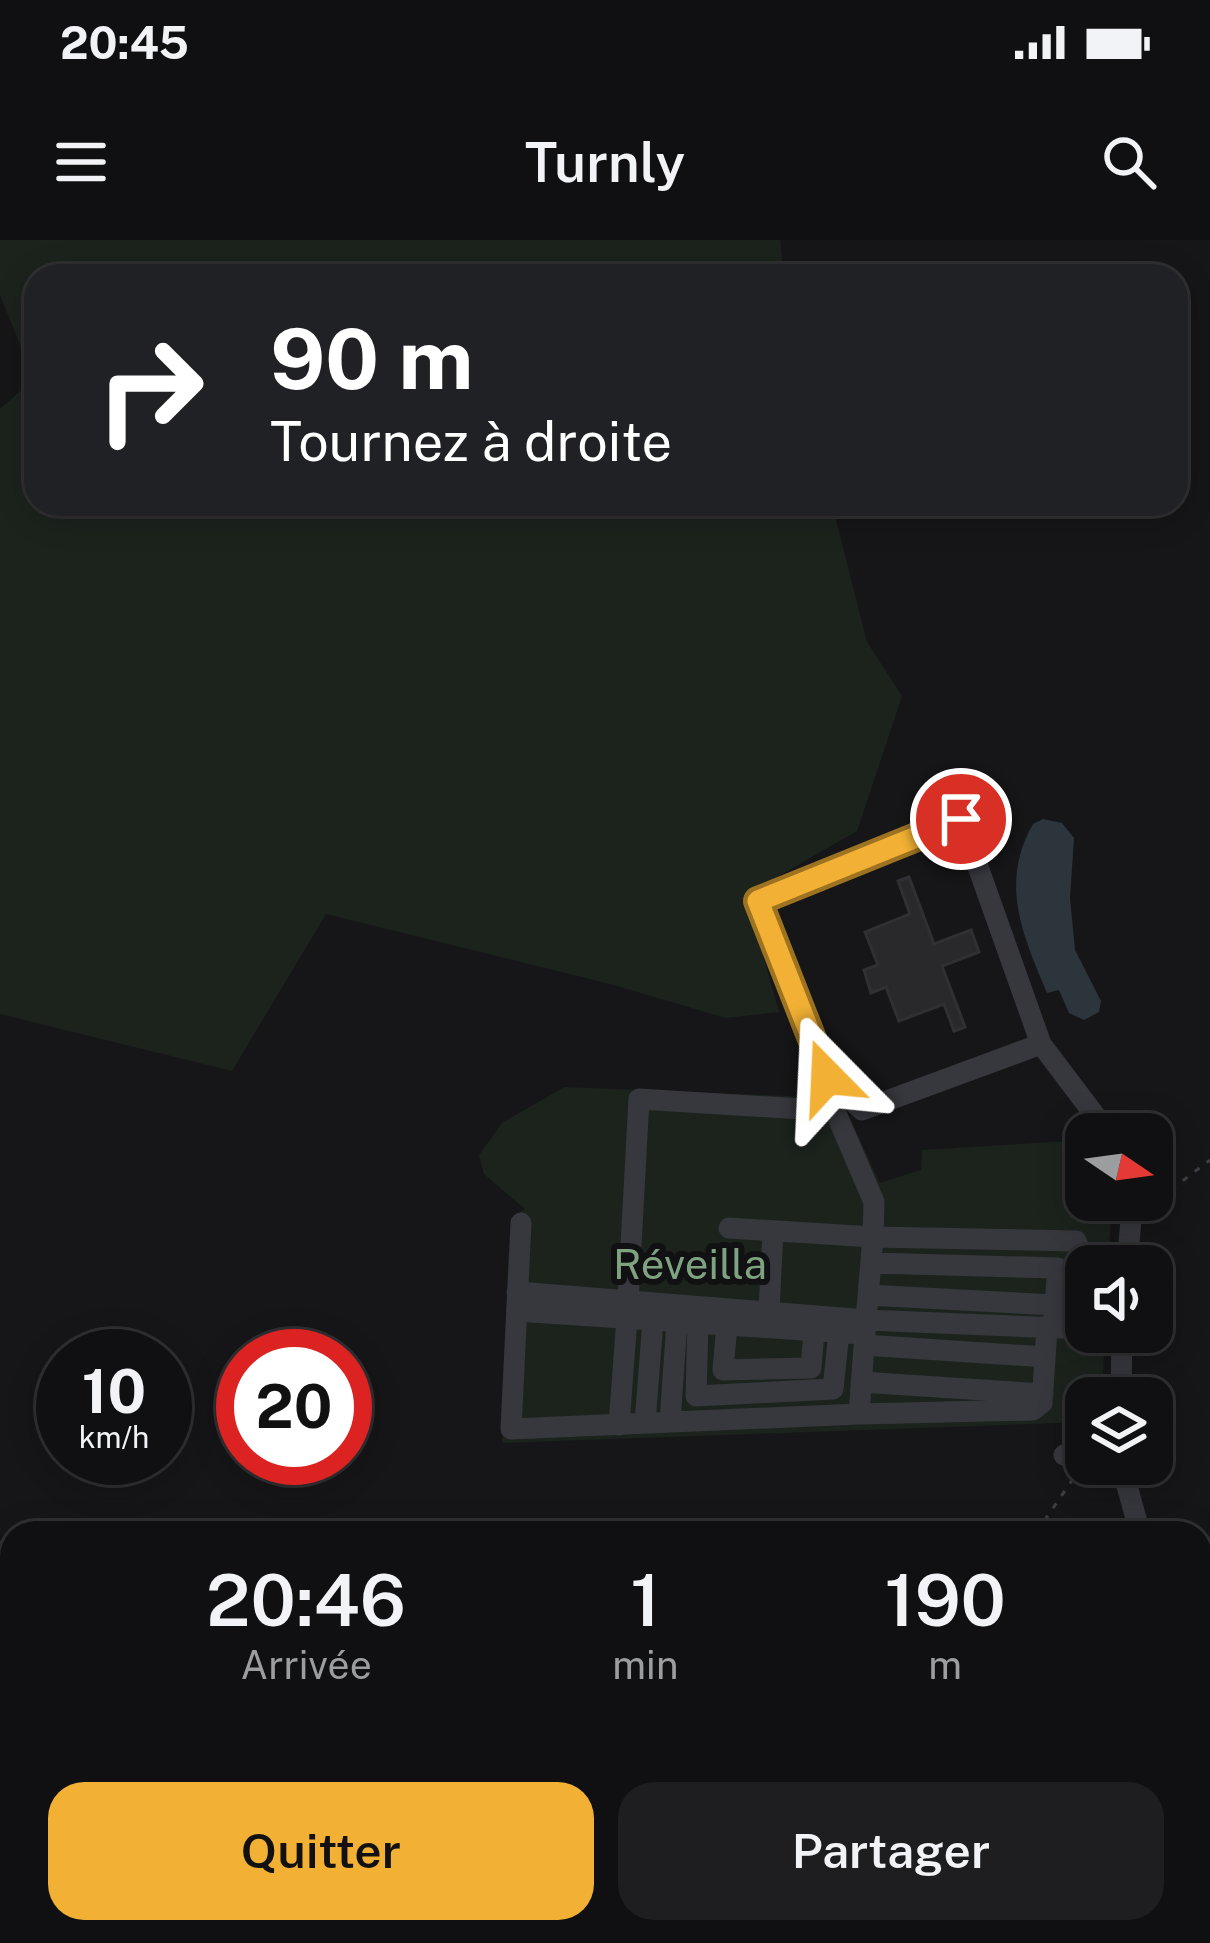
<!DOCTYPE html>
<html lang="fr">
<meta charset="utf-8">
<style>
body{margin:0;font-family:"Public Sans",sans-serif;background:#1e1e20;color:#f1f3f6;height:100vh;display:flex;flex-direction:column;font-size:45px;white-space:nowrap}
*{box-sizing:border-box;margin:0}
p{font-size:39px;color:#9c9d9f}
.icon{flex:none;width:66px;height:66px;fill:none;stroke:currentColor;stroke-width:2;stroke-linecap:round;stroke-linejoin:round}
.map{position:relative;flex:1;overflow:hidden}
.panel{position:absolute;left:0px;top:1281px;width:1212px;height:423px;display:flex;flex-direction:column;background:#101012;border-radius:36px 36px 0 0;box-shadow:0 6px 30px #0003,0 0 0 3px #303032}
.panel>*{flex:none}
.hud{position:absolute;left:24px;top:24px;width:1164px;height:252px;border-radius:36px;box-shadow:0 6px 30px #0003,0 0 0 3px #303032;background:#202124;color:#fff;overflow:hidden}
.needle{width:78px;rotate:103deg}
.controls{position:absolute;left:1065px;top:873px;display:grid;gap:24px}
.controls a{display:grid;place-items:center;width:108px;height:108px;border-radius:24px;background:#101012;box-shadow:0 6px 30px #0003,0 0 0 3px #303032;font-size:60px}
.speed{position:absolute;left:36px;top:1089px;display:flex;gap:24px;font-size:60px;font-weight:700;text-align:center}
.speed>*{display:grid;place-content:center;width:156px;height:156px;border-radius:50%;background:#101012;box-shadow:0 6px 30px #0003,0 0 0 3px #303032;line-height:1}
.speed small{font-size:30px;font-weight:400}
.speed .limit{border:18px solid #d22;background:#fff;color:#111}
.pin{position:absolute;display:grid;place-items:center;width:102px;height:102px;color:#fff;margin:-51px;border:6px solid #fff;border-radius:50%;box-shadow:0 3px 12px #0007}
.me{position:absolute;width:132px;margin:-66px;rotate:339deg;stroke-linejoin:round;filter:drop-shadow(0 0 9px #0008)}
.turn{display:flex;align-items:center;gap:42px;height:252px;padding:0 48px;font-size:54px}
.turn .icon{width:156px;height:156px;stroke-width:2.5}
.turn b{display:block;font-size:84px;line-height:102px}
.eta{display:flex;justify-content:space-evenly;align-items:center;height:204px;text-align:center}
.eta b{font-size:72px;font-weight:600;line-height:84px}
.action{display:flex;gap:24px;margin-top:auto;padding:24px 48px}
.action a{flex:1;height:138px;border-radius:36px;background:#f2b134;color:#111;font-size:48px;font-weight:600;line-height:138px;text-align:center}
.action a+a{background:#1e1e20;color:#f1f3f6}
.status{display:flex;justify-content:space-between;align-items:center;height:84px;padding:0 60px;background:#101012;direction:ltr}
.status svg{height:33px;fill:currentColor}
header{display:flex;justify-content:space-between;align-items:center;height:156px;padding:0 48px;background:#101012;font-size:54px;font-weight:600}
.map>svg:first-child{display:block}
</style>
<div class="status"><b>20:45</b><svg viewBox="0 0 49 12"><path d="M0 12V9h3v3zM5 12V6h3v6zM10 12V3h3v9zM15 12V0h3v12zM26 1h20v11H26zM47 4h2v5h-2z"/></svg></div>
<header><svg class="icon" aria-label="menu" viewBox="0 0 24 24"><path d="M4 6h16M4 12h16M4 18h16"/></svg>Turnly<svg class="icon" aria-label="search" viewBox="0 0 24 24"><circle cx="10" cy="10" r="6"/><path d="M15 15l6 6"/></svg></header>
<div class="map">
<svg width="1210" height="1703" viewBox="0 0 1210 1703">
<rect width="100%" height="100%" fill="#161618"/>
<path fill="#1c231d" d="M 0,0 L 780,0 L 784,36 L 36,36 L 36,264 L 832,264 L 867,402 L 902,456 L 857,591 L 746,655 L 779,772 L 726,778 L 610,744 L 326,674 L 232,831 L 0,774 L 0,169 L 34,139 L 0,55 Z
M 565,847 L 840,858 L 880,943 L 921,930 L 922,910 L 1086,900 L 1086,960 L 1112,960 L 1108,1026 L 1086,1026 L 1086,1092 L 1105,1092 L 1102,1158 L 1086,1158 L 1086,1182 L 502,1203 L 517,974 L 525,969 L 484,934 L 479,915 L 503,882 Z"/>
<path fill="#2c353c" d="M 1043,579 L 1062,583 L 1074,598 L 1070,658 L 1075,710 L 1101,761 L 1099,772 L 1084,780 L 1069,773 L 1059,750 L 1047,753 C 1023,696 999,643 1033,584 Z"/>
<path fill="#29292c" stroke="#303034" stroke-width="3" d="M 909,637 L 934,704 L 971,690 L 979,712 L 942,726 L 965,787 L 954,791 L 944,764 L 899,781 L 886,747 L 871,753 L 864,730 L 878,725 L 865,692 L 910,674 L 898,641 Z"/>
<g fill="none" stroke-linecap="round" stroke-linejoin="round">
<path stroke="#3d3f44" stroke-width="3" stroke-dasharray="6 9" stroke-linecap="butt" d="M 1147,968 L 1210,920
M 1036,1293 L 1075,1236"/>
<path stroke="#37383d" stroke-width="21" d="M 1041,804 L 862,870 L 827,837 L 758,661 L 961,579 L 1041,804 L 1109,894
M 521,983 L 511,1189 L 859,1174
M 871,1023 L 1058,1028 L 1053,1088
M 1127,1026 L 1131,980 L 1128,960
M 517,1052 L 866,1080 L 873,997 L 1076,1001 L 1081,1012 L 1078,1089
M 868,1055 L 1055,1065
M 628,1060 L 639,859 L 835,871 L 874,962 L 873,997 L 729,988
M 517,1071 L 864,1094
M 769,1071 L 773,991
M 698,1083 L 696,1156 L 833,1149 L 839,1092
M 727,1085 L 723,1130 L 811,1128 L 814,1091
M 1047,1088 L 1042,1163 L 1033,1170 L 859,1174 L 866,1080 L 1086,1089
M 864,1105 L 1045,1117
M 861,1142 L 1043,1154
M 1121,1158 L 1122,1092
M 670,1182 L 677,1081
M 645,1183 L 653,1080
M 619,1185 L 627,1078
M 1064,1215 L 1086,1217
M 1121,1224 L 1140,1293
M 999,1692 L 1054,1703
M 784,1703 L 798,1692
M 1088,1703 L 1092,1692"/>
</g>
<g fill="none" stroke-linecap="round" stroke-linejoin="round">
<defs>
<path id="route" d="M 827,837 L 758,661 L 961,579"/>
</defs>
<use href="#route" stroke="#9d7322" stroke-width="30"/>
<use href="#route" stroke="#f2b134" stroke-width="21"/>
</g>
<g text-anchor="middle" stroke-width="12" stroke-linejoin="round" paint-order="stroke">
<g font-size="42" fill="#7fa381" stroke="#111113">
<text x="690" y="1039">Réveilla</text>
</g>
</g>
</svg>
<div class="controls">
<a><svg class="needle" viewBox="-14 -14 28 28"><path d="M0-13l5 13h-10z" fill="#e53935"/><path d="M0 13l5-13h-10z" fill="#9c9d9f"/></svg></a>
<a><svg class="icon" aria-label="sound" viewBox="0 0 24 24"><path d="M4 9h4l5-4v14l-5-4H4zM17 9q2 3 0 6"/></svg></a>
<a><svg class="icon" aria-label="layers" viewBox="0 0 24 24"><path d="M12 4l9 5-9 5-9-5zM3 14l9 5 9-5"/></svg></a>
</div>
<div class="speed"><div>10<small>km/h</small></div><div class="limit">20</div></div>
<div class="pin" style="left:961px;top:579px;background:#d93025"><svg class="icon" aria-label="arrive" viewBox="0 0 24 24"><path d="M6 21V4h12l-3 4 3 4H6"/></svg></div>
<svg class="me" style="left:827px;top:837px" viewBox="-20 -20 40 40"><path d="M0-17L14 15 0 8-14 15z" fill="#f2b134" stroke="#fff" stroke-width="4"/></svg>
<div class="hud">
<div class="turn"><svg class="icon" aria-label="right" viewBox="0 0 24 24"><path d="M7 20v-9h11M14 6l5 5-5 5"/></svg><div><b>90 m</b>Tournez à droite</div></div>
</div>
<section class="panel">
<div class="eta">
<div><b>20:46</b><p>Arrivée</p></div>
<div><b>1</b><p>min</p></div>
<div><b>190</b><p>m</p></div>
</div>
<div class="action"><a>Quitter</a><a>Partager</a></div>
</section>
</div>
